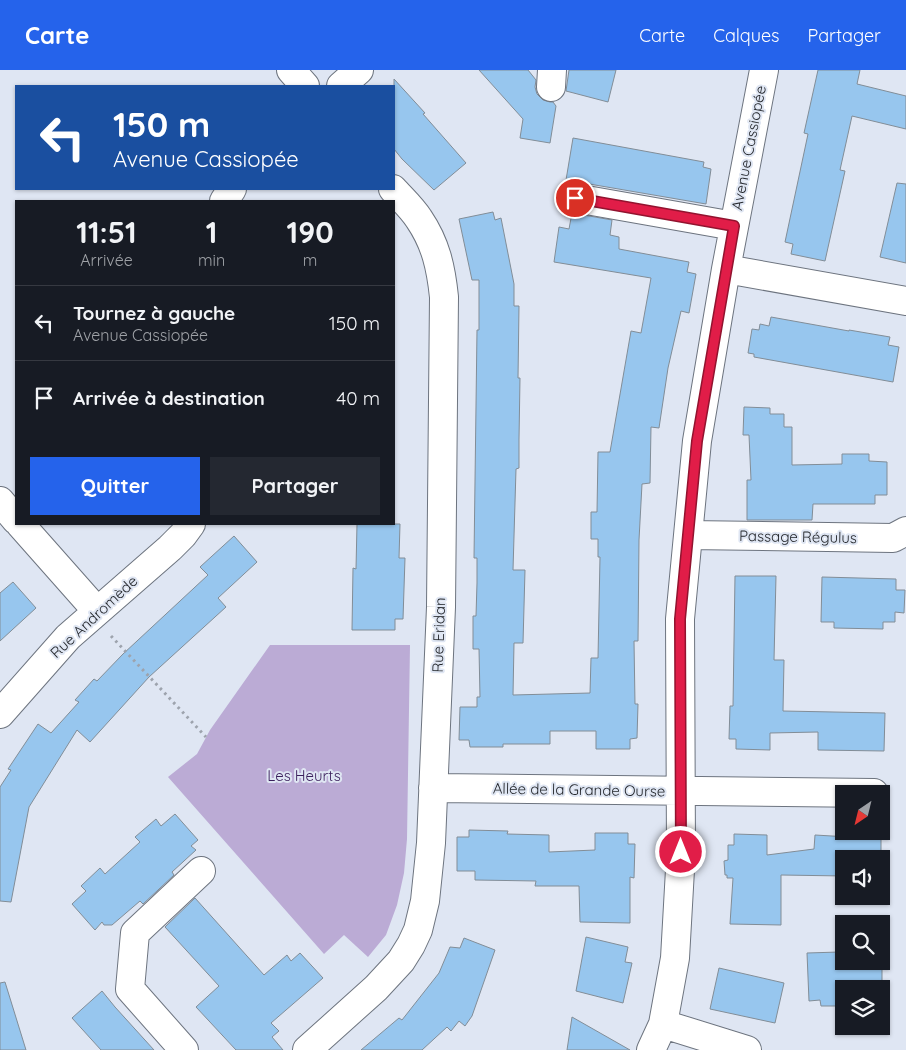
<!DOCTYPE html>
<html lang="fr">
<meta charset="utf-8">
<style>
body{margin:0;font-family:Quicksand,sans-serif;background:#242831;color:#f1f3f6;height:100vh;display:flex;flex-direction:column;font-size:19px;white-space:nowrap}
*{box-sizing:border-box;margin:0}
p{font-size:16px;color:#9ea1a6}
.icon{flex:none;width:28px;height:28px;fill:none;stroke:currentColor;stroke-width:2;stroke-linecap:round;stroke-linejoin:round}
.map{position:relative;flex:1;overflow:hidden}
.sheet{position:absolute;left:15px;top:130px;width:380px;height:325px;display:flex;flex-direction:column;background:#171b24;border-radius:0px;box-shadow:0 1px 4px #0004}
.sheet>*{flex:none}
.guide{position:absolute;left:15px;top:15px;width:380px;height:105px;border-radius:0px;box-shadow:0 1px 4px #0004;background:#1a4fa0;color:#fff;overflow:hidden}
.needle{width:32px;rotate:215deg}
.buttons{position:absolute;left:835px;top:715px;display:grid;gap:10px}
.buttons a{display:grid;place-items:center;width:55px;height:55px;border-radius:0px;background:#171b24;box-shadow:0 1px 4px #0004;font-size:25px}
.pin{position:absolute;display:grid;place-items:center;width:42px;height:42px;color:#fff;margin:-21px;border:2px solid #fff;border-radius:50%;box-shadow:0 1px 5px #0007}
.me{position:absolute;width:55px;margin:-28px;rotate:0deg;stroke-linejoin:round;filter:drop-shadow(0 0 4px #0008)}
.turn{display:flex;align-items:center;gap:18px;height:105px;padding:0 15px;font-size:22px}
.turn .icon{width:65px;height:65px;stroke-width:2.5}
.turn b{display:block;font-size:35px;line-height:42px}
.eta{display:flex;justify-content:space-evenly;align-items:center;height:85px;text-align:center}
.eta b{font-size:30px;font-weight:700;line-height:35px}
.cta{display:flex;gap:10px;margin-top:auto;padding:10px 15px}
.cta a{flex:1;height:58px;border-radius:0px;background:#2563eb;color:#fff;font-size:20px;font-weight:700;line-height:58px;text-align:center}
.cta a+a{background:#242831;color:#f1f3f6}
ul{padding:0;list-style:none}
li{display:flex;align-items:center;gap:15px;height:75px;padding:0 15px;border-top:1px solid #363941}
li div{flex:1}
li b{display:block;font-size:19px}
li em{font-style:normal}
header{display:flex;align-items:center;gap:30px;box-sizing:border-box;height:70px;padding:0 25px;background:#2563eb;color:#fff}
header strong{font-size:24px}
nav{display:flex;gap:28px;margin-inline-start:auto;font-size:18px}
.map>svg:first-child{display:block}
</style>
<header>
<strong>Carte</strong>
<nav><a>Carte</a><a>Calques</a><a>Partager</a></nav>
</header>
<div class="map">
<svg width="906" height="980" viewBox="0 0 906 980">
<rect width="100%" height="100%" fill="#dfe6f3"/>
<path fill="#bbabd5" d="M 270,575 L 410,575 L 407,769 L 404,803 L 397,835 L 386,865 L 368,887 L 344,865 L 324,884 L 168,707 L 197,684 L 210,660 Z"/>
<path fill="#97c6ee" stroke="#828d97" d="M 479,0 L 528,0 L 536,10 L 535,17 L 537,24 L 543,30 L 550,32 L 553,32 L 556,36 L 550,73 L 520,68 L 523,49 Z
M 569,0 L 616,0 L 608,32 L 566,21 Z
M 818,0 L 860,0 L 857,14 L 906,26 L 906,59 L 852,46 L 840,100 L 845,101 L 825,191 L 791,184 L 793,174 L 785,172 L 808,64 L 804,63 Z
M 394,9 L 425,43 L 423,44 L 466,93 L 434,120 L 402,89 L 394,79 Z
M 573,68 L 704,92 L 703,97 L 711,99 L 706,134 L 566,110 Z
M 897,113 L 906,114 L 906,193 L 880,187 Z
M 493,142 L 495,150 L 501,148 L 514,214 L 514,236 L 519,236 L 518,308 L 520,308 L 519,369 L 519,398 L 516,399 L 513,500 L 525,500 L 523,573 L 514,573 L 513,625 L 590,623 L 591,588 L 598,588 L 600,487 L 598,487 L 598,469 L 591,469 L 591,442 L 597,442 L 598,382 L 610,382 L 631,261 L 641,263 L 651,208 L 554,192 L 559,157 L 569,159 L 572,143 L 612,150 L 610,165 L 619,167 L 619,179 L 689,192 L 687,202 L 696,204 L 689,243 L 681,241 L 668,298 L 659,358 L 651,357 L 650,413 L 642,414 L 639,470 L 638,571 L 634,571 L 635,634 L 638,634 L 637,668 L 630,669 L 630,679 L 596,679 L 596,661 L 550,661 L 550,674 L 503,674 L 503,677 L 470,677 L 469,670 L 459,670 L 460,637 L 477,637 L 477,627 L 480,627 L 479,579 L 473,579 L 473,546 L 476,546 L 477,513 L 477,488 L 474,488 L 477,260 L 479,260 L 479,210 L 472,210 L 459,149 Z
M 771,247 L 849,261 L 849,260 L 890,267 L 888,275 L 899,277 L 893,312 L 754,287 L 754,284 L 748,283 L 752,259 L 759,260 L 760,254 L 769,256 Z
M 744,337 L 770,338 L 770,344 L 784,344 L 784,357 L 792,357 L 792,395 L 842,394 L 842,384 L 869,384 L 869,391 L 887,392 L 887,425 L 875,425 L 875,434 L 813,434 L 812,450 L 747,450 L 747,410 L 751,410 L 749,365 L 743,365 Z
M 357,454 L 400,454 L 399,488 L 405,488 L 403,549 L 395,549 L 395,560 L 352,560 L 353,498 L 356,499 Z
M 234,466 L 257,492 L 218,528 L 226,537 L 149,607 L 90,672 L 77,660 L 29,737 L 11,832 L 0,831 L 0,717 L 11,700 L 8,699 L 38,654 L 51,663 L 79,632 L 75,630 L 94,609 L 97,611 L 123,584 L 208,505 L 200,497 Z
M 735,506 L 776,506 L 774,590 L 784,590 L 783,641 L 885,643 L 884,681 L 818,680 L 818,662 L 770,663 L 770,680 L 736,679 L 736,669 L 729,669 L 730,636 L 733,636 Z
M 822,507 L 896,509 L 896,520 L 905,520 L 904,543 L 895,542 L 895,552 L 883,552 L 883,559 L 834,558 L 834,552 L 821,552 Z
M 13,512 L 36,538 L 0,571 L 0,523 Z
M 175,744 L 198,770 L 191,776 L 196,780 L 172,802 L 174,805 L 143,834 L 140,831 L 112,855 L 104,855 L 102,852 L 95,860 L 72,834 L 86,821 L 81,816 L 100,798 L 105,804 L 140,772 L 135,767 L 156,749 L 161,756 Z
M 469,760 L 508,761 L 507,764 L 549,765 L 549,782 L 595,780 L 595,763 L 628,763 L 628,774 L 635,774 L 634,808 L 630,807 L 630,853 L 580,852 L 579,816 L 535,816 L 536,811 L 475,810 L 475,801 L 457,801 L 457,767 L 469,767 Z
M 734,764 L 767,765 L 767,785 L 814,779 L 815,765 L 849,767 L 881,766 L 881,789 L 844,789 L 844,806 L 781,805 L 781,855 L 730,854 L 733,808 L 727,808 L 727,805 L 725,805 L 724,791 L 728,790 L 728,775 L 734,775 Z
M 195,828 L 264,905 L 287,885 L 291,891 L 300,883 L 323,908 L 271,953 L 279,961 L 272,967 L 283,980 L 236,980 L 196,937 L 219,916 L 165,857 Z
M 586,867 L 628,877 L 625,892 L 632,893 L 623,933 L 576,921 Z
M 464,868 L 495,880 L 472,946 L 465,956 L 459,951 L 451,961 L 447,957 L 422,980 L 361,980 L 399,948 L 402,950 L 439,903 L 450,877 L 460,878 Z
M 839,882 L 839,886 L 844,886 L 844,891 L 852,891 L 853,893 L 871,893 L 870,896 L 882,895 L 882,923 L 881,923 L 881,919 L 844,919 L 844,936 L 821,936 L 820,930 L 809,931 L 807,883 Z
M 719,898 L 784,913 L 775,953 L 710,939 Z
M 5,912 L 26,980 L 0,980 L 0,913 Z
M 102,921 L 115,937 L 154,980 L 101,980 L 72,948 Z
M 572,947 L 630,980 L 567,980 Z"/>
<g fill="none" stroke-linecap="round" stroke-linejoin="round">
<defs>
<path id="minor" d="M 291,0 L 305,16
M 341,16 L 359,0
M 551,17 L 552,0
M 575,128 L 734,156
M 224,131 L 232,119
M 726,199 L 906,231
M 0,431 L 16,450
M 20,454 L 97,541
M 688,465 L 893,468 L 906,461
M 0,644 L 68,567 L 170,478 L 183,465 L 191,454
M 433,718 L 874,723
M 663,954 L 747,980
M 184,980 L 130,919 L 135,863 L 201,801
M 307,980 L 376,918 L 401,891 L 411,875 L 418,860 L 425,831 L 431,773 L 441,537 L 444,227 C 441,198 436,174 419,149 C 412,138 402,129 393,119
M 651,980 L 663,954 L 675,888 L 681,782 L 680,549 L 697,371 L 726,199 L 764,0"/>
</defs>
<use href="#minor" stroke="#6d747f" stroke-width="30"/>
<path stroke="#9da3ad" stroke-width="3" stroke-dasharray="2.5 4" stroke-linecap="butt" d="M 111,566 L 206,667"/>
<use href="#minor" stroke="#fff" stroke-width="28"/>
</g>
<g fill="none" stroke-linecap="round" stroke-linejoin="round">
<defs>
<path id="route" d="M 575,128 L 734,156 L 697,371 L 680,549 L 681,782"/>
</defs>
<use href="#route" stroke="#92132f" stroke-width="12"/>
<use href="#route" stroke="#e11d48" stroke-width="9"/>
</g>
<g text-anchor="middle" stroke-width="4" stroke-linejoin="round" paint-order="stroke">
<g font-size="15" fill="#25282d" stroke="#dfe6f3">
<text transform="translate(749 78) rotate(-79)" y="5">Avenue Cassiopée</text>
<text transform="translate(798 467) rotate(1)" y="5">Passage Régulus</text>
<text transform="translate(94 547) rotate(-43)" y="5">Rue Andromède</text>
<text transform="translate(439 565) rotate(-88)" y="5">Rue Eridan</text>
<text transform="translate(579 720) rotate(1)" y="5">Allée de la Grande Ourse</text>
</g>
<g font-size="15" fill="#3a1e5b" stroke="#dfe6f3">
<text x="304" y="711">Les Heurts</text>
</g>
</g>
</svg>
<div class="buttons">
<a><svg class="needle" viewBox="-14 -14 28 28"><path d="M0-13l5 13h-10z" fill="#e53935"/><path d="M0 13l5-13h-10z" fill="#9ea1a6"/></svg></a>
<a><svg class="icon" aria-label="sound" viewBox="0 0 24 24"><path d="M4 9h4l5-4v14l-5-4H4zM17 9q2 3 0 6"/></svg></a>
<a><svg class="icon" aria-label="search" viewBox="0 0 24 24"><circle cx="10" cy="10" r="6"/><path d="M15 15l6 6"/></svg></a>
<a><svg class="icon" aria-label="layers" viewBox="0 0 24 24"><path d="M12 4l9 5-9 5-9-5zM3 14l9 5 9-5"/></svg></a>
</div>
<div class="pin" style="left:575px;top:128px;background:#d93025"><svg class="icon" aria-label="arrive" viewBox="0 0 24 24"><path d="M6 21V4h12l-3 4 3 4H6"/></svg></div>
<svg class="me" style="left:681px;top:782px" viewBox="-20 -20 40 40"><circle r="17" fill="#e11d48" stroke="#fff" stroke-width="3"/><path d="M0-11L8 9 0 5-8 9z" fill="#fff"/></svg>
<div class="guide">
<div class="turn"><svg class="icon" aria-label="left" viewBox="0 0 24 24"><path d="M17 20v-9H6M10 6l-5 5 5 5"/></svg><div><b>150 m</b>Avenue Cassiopée</div></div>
</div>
<section class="sheet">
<div class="eta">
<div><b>11:51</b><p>Arrivée</p></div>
<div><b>1</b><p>min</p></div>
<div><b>190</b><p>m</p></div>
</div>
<ul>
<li><svg class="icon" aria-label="left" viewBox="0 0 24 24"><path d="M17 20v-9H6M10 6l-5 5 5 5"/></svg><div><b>Tournez à gauche</b><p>Avenue Cassiopée</p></div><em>150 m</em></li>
<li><svg class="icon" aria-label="arrive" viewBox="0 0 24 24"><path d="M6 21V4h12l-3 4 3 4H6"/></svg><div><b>Arrivée à destination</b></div><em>40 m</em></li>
</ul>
<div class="cta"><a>Quitter</a><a>Partager</a></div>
</section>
</div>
